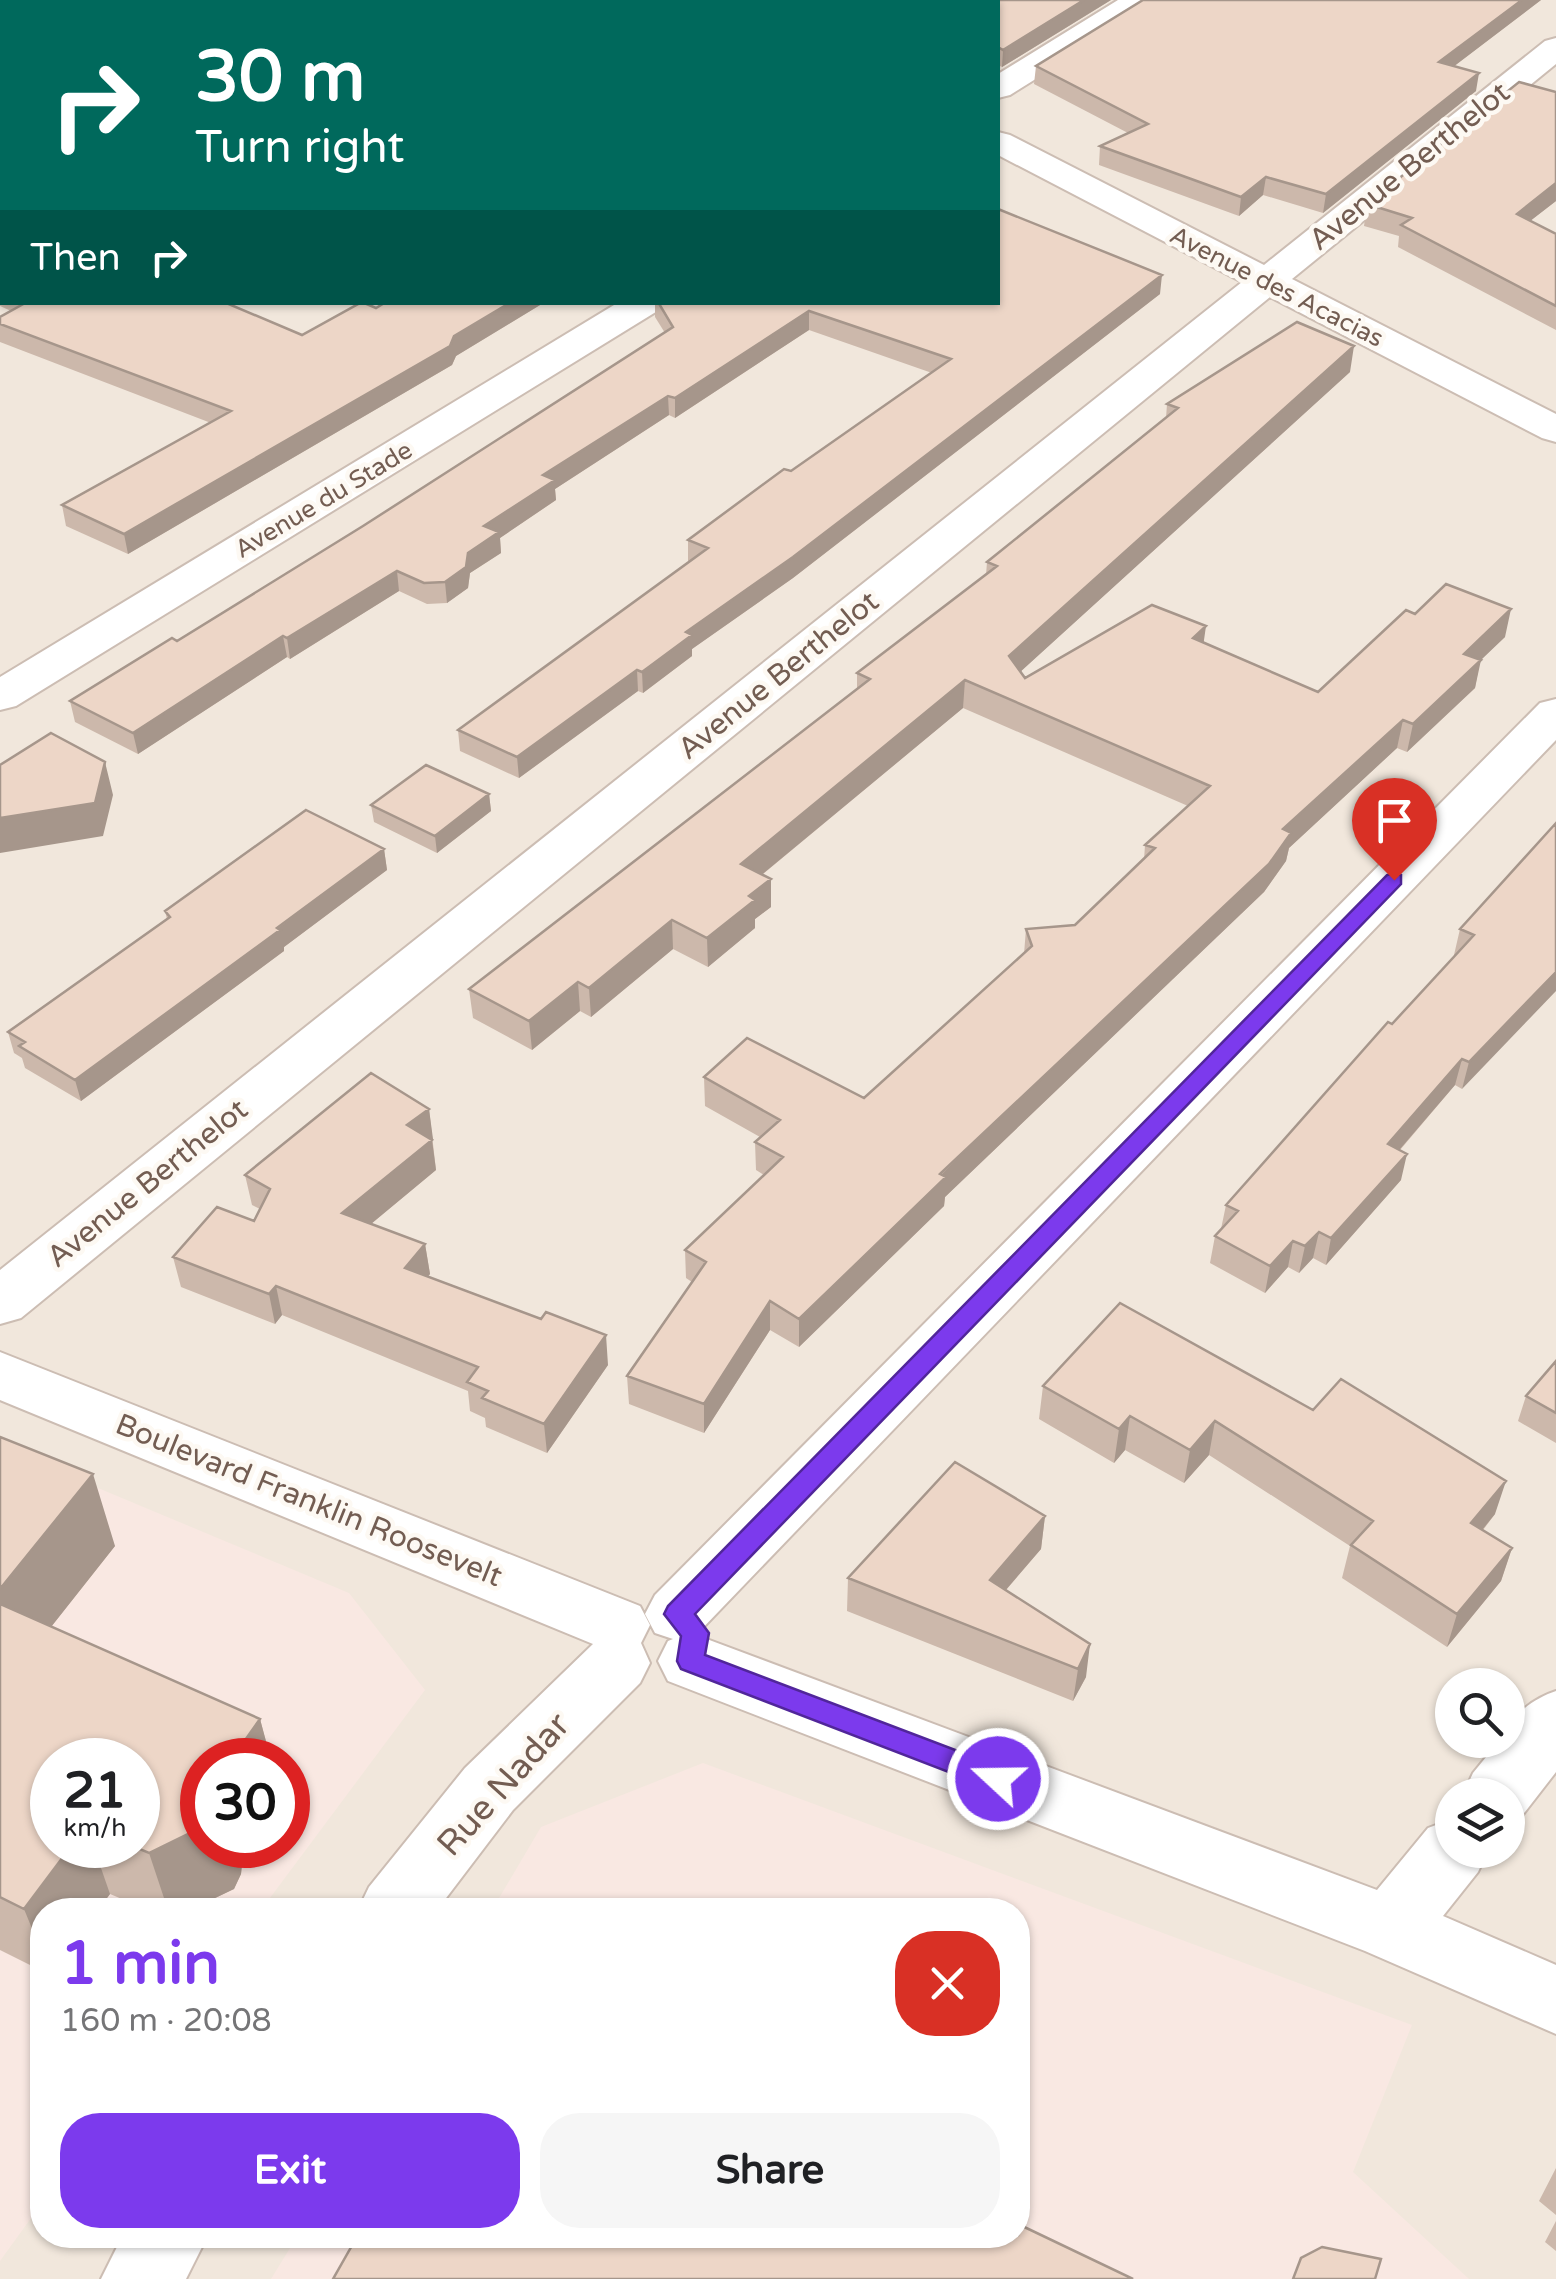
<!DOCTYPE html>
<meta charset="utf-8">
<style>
body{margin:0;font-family:"Varela Round",sans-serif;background:#f6f6f6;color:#202124;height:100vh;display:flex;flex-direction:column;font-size:38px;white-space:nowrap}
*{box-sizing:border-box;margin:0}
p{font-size:32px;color:#757577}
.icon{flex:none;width:55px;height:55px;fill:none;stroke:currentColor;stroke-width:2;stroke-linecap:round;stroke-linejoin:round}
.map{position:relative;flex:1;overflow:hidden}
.panel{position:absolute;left:30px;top:1898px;width:1000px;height:350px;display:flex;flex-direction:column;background:#fff;border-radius:40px;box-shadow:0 2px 8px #0004}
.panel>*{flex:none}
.hud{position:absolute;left:0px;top:0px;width:1000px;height:305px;box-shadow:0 2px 8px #0004;background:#00695c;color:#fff;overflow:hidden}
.buttons{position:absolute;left:1435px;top:1668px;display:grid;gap:20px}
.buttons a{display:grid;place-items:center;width:90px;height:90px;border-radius:50%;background:#fff;box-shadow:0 2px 8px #0004;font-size:50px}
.speed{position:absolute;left:30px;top:1738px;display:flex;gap:20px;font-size:50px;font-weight:700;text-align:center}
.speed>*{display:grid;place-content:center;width:130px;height:130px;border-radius:50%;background:#fff;box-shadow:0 2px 8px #0004;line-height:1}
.speed small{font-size:25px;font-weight:400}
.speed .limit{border:15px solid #d22;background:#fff;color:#111}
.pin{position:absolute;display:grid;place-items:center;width:85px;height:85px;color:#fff;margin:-102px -42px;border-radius:50% 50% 50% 0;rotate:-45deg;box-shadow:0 0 10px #0007}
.pin .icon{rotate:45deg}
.me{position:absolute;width:110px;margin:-55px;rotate:291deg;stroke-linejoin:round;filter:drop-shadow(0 0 8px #0008)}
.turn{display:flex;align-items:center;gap:35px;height:210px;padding:0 30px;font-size:45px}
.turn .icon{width:130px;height:130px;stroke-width:2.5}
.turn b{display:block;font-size:70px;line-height:85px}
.then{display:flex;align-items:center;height:95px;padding:0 30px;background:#0003;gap:20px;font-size:38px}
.round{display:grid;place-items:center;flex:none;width:105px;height:105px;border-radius:40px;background:#f6f6f6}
.overview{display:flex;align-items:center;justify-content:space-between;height:170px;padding:0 30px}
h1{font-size:60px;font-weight:700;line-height:75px;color:#7c3aed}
.primary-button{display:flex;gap:20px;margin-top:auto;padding:20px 30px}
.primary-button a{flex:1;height:115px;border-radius:40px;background:#7c3aed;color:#fff;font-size:40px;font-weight:700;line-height:115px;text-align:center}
.primary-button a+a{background:#f6f6f6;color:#202124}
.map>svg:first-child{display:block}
</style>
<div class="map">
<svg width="1556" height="2279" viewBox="0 0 1556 2279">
<rect width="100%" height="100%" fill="#fbf5ed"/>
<path fill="#f1e7dc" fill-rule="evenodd" d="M 0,0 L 1556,0 L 1556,2279 L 0,2279 ZM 2,2 L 998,2 L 998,302 L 2,302 ZM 1452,1685 L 1508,1685 L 1508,1740 L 1452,1740 ZM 52,1760 L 138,1760 L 138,1845 L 52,1845 ZM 202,1760 L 288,1760 L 288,1845 L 202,1845 ZM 1452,1795 L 1508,1795 L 1508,1850 L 1452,1850 ZM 42,1910 L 1018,1910 L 1018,2235 L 42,2235 Z"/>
<path fill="#f9e8e2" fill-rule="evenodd" d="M 0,1447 L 349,1593 L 425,1690 L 261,1910 L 42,1910 L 42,2203 L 0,2261 ZM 52,1760 L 138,1760 L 138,1845 L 52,1845 ZM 202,1760 L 288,1760 L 288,1845 L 202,1845 Z
M 703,1763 L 1412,2025 L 1353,2172 L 1469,2279 L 271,2279 L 298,2235 L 1018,2235 L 1018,1910 L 492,1910 L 541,1827 Z"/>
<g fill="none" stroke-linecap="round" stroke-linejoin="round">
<defs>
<path id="minor" d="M 687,0 L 721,0 L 722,2 L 688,2 Z
M 1118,0 L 1155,0 L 1151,7 L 1010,95 L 998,98 L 998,74 Z
M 1556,38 L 1556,64 L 1292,279 L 1556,414 L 1556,442 L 1542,438 L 1270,297 L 21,1318 L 0,1324 L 0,1270 L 1242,282 L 998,155 L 998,132 L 1010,135 L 1264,265 L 1545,41 Z
M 619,302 L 664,302 L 659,310 L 16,706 L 0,710 L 0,677 Z
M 1556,699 L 1556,740 L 696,1635 L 1377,1890 L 1428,1828 L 1452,1819 L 1452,1850 L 1488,1850 L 1478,1872 L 1443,1916 L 1556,1965 L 1556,2034 L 1365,1951 L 668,1681 L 658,1661 L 668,1641 L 673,1639 L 655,1633 L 645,1614 L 655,1595 L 1540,703 Z
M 0,1352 L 640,1606 L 650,1625 L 641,1643 L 650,1663 L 640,1683 L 513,1810 L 437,1910 L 358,1910 L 369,1887 L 465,1768 L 593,1644 L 0,1400 Z
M 1556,1691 L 1556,1772 L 1521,1817 L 1508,1822 L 1508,1795 L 1463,1795 L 1473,1773 L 1500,1740 L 1508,1740 C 1508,1715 1535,1698 1556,1691 Z
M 123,2235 L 208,2235 L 186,2279 L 101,2279 Z"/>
</defs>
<use href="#minor" stroke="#ccbdb3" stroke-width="4"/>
<use href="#minor" fill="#fff" fill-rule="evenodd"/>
</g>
<path fill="#ccb8ab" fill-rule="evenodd" d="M 1111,0 L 1002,67 L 998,65 L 998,2 Z
M 1143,0 L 1541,0 L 1454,66 L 1476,91 L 1323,213 L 1263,195 L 1239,216 L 1099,165 L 1100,146 L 1128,133 L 1034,84 L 1036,66 Z
M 1556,92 L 1556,201 L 1530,221 L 1556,234 L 1556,330 L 1398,247 L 1399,236 L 1364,226 L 1367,204 Z
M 2,103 L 2,302 L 224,302 L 302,335 L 376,308 L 386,302 L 545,302 L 456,356 L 452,365 L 128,554 L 66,526 L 62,505 L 211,423 L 0,342 L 0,317 L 11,311 L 0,306 L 0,104 Z
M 1160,294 L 793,578 L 692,649 L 692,656 L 643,693 L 638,691 L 519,778 L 460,751 L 458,730 L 690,561 L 688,561 L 688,540 L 791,471 L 932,373 L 809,330 L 675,418 L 669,415 L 555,489 L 556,500 L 500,538 L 501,553 L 470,573 L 468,588 L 447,603 L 427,604 L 399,591 L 290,659 L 287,657 L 138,754 L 75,722 L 70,701 L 177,641 L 363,526 L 665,333 L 655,317 L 655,302 L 998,302 Z
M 1350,372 L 1021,671 L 1025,678 L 1204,643 L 1318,692 L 1415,614 L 1505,637 L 1480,660 L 1475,688 L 1407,752 L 1397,748 L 1289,848 L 1286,861 L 1264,892 L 945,1197 L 944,1206 L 799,1347 L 770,1330 L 704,1433 L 629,1404 L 627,1376 L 692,1282 L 686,1278 L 685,1250 L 764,1175 L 756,1170 L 755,1142 L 760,1137 L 705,1106 L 704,1077 L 864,1098 L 1024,954 L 1026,929 L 1075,925 L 1144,860 L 1145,845 L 1188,806 L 963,708 L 763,874 L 771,879 L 771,907 L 755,919 L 755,928 L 708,967 L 673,949 L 591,1017 L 580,1011 L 532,1050 L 473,1018 L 469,989 L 857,690 L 857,673 L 986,575 L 987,562 L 1166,418 L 1167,404 Z
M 489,794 L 491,811 L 437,853 L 374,822 L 371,805 Z
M 1556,823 L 1462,1089 L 1455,1085 L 1400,1150 L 1401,1180 L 1326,1265 L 1313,1258 L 1299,1273 L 1288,1267 L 1265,1293 L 1210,1263 L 1215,1236 L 1221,1229 L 1226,1205 L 1455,956 L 1454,955 L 1460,929 Z
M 384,849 L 387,870 L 284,947 L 284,951 L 81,1101 L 25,1068 L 22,1058 L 14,1053 L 8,1032 L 167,919 L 165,911 Z
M 429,1109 L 436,1170 L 371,1224 L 425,1244 L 430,1274 L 428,1276 L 608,1365 L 547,1453 L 486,1427 L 485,1418 L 470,1411 L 468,1391 L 282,1315 L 275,1324 L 181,1287 L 173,1257 L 254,1221 L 260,1209 L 252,1205 L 245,1175 Z
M 1120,1303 L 1495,1514 L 1483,1530 L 1512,1548 L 1501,1581 L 1447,1647 L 1342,1578 L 1350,1546 L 1209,1455 L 1184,1483 L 1125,1450 L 1114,1463 L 1039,1419 L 1043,1386 Z
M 1556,1361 L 1556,1443 L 1518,1421 L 1526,1396 Z
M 0,1437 L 115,1546 L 51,1627 L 260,1719 L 271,1760 L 202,1760 L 202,1845 L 244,1845 L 241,1874 L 234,1889 L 190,1910 L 148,1910 L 110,1894 L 98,1910 L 42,1910 L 42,1971 L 0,1950 ZM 138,1760 L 138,1845 L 52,1845 Z
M 1045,1516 L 1041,1549 L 1006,1590 L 1086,1677 L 1073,1701 L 847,1611 L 848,1578 Z
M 1556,2168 L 1556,2215 L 1539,2201 Z
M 1556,2221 L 1556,2251 L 1545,2242 Z"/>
<path fill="#a6968b" d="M 1084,0 L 1111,0 L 1002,67 L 1003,50 Z
M 1522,0 L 1541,0 L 1436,80 L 1439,62 Z
M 1479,73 L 1476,91 L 1323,213 L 1326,194 Z
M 1266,177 L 1263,195 L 1239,216 L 1241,197 Z
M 1556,183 L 1556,201 L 1512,235 L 1517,214 Z
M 1162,275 L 1160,294 L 793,578 L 692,649 L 692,656 L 643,693 L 642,672 L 686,632 Z
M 511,302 L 545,302 L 456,356 L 452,365 L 128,554 L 124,534 Z
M 809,311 L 809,330 L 675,418 L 675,398 Z
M 1354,346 L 1350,372 L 1007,684 L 1009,656 Z
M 668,396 L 669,415 L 555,489 L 556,500 L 500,538 L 501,553 L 470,573 L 468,588 L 447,603 L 445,582 L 468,553 L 484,526 L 543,475 Z
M 397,571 L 399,591 L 290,659 L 287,638 Z
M 1511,609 L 1505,637 L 1458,682 L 1464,654 Z
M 1206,626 L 1202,654 L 1193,638 Z
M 283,636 L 287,657 L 138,754 L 133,733 Z
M 1481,660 L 1475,688 L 1407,752 L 1413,724 Z
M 637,670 L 638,691 L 519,778 L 517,757 Z
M 965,680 L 963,708 L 741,892 L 741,864 Z
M 1403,720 L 1397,748 L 1289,848 L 1286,861 L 1264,892 L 945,1197 L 944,1206 L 799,1347 L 799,1319 L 1283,829 Z
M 105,762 L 113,795 L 103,836 L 0,853 L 0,818 Z
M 489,794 L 491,811 L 437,853 L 435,836 Z
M 384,849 L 387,870 L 284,947 L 284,951 L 81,1101 L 75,1080 Z
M 771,879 L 771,907 L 755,919 L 755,928 L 708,967 L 707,938 L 749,896 Z
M 672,920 L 673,949 L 591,1017 L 589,988 Z
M 1556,972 L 1556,991 L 1462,1089 L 1469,1062 Z
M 578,982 L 580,1011 L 532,1050 L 529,1021 Z
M 1462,1059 L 1455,1085 L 1382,1170 L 1388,1144 Z
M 429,1109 L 433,1139 L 411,1155 L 407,1125 Z
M 432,1140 L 436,1170 L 348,1243 L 342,1213 Z
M 1407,1154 L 1401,1180 L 1326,1265 L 1331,1238 Z
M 1319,1232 L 1313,1258 L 1299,1273 L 1305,1246 Z
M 1293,1241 L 1288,1267 L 1265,1293 L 1270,1266 Z
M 425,1244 L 430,1274 L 410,1298 L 405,1268 Z
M 276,1286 L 282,1315 L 275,1324 L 269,1294 Z
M 770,1301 L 770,1330 L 704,1433 L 704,1404 Z
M 606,1335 L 608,1365 L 547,1453 L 544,1424 Z
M 1130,1416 L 1125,1450 L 1114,1463 L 1119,1429 Z
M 1215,1421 L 1209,1455 L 1184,1483 L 1190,1450 Z
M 93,1474 L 115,1546 L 17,1670 L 0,1624 L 0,1589 Z
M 1506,1481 L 1495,1514 L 1461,1556 L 1471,1523 Z
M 1045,1516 L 1041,1549 L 986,1613 L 990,1580 Z
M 1512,1548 L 1501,1581 L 1447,1647 L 1457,1614 Z
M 1090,1644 L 1086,1677 L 1073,1701 L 1078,1669 Z
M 260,1719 L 271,1760 L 231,1760 Z
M 202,1827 L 202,1845 L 244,1845 L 241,1874 L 234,1889 L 190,1910 L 168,1910 L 149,1853 Z
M 72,1845 L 93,1845 L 110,1894 L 98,1910 L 42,1910 L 42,1953 L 24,1909 Z"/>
<path fill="#edd6c7" stroke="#a6968b" stroke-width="2.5" d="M 280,0 L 671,0 L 676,2 L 275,2 Z
M 798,0 L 1084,0 L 1003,50 L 998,47 L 998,2 L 798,2 Z
M 1143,0 L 1522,0 L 1439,62 L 1479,73 L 1326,194 L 1266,177 L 1241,197 L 1100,146 L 1148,124 L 1036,66 Z
M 1519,82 L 1556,92 L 1556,183 L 1517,214 L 1556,234 L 1556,306 L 1401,225 L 1412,218 L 1367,204 Z
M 2,103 L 2,290 L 0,289 L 0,104 Z
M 998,209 L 1162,275 L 793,557 L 686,632 L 692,635 L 642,672 L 637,670 L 517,757 L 458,730 L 708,548 L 688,540 L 784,469 L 791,471 L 951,359 L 809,311 L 675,398 L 668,396 L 543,475 L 555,480 L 484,526 L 499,532 L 468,553 L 466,567 L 445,582 L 424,583 L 397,571 L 287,638 L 283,636 L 133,733 L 70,701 L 172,638 L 177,641 L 363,526 L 673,327 L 658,302 L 998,302 Z
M 27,302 L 224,302 L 302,335 L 362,302 L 376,308 L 386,302 L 511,302 L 454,336 L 450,346 L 124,534 L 62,505 L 231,411 L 0,324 L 0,317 Z
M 1297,322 L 1354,346 L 1009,656 L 1025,678 L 1152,605 L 1206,626 L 1193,638 L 1318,692 L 1406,610 L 1415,614 L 1446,584 L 1511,609 L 1464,654 L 1481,660 L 1413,724 L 1403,720 L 1283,829 L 1291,833 L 1269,864 L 940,1174 L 946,1177 L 799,1319 L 770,1301 L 704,1404 L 627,1376 L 706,1262 L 685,1250 L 783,1157 L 755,1142 L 780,1120 L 704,1077 L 747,1038 L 864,1098 L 1032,946 L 1026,929 L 1075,925 L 1155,848 L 1145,845 L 1210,786 L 965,680 L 741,864 L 771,879 L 749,896 L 755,900 L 707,938 L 672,920 L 589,988 L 578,982 L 529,1021 L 469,989 L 870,679 L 857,673 L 997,566 L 987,562 L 1178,408 L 1167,404 Z
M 51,733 L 105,762 L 95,803 L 0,818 L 0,765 Z
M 426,765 L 489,794 L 435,836 L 371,805 Z
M 306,810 L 384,849 L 277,928 L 280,930 L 75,1080 L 19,1046 L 25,1042 L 8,1032 L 170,917 L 165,911 Z
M 1556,823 L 1556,972 L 1469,1062 L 1462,1059 L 1388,1144 L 1407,1154 L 1331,1238 L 1319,1232 L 1305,1246 L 1293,1241 L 1270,1266 L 1215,1236 L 1238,1211 L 1226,1205 L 1388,1022 L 1392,1024 L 1474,935 L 1460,929 Z
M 371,1073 L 429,1109 L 407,1125 L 432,1140 L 342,1213 L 425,1244 L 405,1268 L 541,1319 L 546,1312 L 606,1335 L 544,1424 L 482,1398 L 488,1391 L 467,1382 L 478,1367 L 276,1286 L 269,1294 L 173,1257 L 217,1207 L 254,1221 L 270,1189 L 245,1175 Z
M 1120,1303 L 1313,1410 L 1341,1379 L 1506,1481 L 1471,1523 L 1512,1548 L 1457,1614 L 1351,1545 L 1373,1521 L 1215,1421 L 1190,1450 L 1130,1416 L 1119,1429 L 1043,1386 Z
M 1556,1361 L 1556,1413 L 1526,1396 Z
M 0,1437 L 93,1474 L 0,1589 Z
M 955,1462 L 1045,1516 L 990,1580 L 1090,1644 L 1078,1669 L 848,1578 Z
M 0,1604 L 260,1719 L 231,1760 L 202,1760 L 202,1827 L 149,1853 L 130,1845 L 138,1845 L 138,1760 L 52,1760 L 52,1845 L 72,1845 L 24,1909 L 0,1897 Z
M 1018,2224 L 1133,2279 L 333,2279 L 358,2235 L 1018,2235 Z
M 1322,2247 L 1381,2259 L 1375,2279 L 1293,2279 L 1301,2258 Z"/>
<path fill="#7c3aed" stroke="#51269a" stroke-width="2.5" d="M 1394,873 L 1401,875 L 1401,884 L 695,1614 L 709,1633 L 705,1655 L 1008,1770 L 1012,1779 L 1008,1788 L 998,1791 L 681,1669 L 677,1661 L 681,1636 L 664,1614 L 668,1606 L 1387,875 Z"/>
<g text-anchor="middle" stroke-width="9" stroke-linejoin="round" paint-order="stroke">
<g font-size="25" fill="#735d52" stroke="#fdf9f3">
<text transform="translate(1277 286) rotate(27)" y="9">Avenue des Acacias</text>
<text transform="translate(323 499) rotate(-31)" y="9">Avenue du Stade</text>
</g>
<g font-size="30" fill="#735d52" stroke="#fdf9f3">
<text transform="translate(1409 166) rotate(-39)" y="10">Avenue Berthelot</text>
<text transform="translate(778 675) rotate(-39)" y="10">Avenue Berthelot</text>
<text transform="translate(147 1183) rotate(-39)" y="10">Avenue Berthelot</text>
<text transform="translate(309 1500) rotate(22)" y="10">Boulevard Franklin Roosevelt</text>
</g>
<g font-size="35" fill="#735d52" stroke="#fdf9f3">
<text transform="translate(503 1784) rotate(-48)" y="12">Rue Nadar</text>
</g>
</g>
</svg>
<div class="buttons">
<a><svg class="icon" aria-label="search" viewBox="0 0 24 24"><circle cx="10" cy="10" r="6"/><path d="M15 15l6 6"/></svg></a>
<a><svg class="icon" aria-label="layers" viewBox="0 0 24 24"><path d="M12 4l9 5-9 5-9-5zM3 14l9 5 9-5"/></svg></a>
</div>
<div class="speed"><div>21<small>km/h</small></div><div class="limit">30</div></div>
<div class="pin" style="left:1394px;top:880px;background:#d93025"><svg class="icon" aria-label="arrive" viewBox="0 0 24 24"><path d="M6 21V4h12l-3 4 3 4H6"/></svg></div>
<svg class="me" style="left:998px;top:1779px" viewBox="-20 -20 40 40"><circle r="17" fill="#7c3aed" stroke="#fff" stroke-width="3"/><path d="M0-11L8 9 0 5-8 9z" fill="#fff"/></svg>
<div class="hud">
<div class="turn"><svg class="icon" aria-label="right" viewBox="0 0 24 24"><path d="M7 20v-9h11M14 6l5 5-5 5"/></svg><div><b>30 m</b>Turn right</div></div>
<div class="then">Then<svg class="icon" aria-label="right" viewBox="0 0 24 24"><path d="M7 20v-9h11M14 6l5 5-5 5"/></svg></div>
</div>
<section class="panel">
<div class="overview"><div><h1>1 min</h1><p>160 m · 20:08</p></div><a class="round" style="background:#d93025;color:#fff"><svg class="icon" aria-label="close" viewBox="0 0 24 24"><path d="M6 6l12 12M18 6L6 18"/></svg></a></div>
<div class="primary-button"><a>Exit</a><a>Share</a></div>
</section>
</div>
